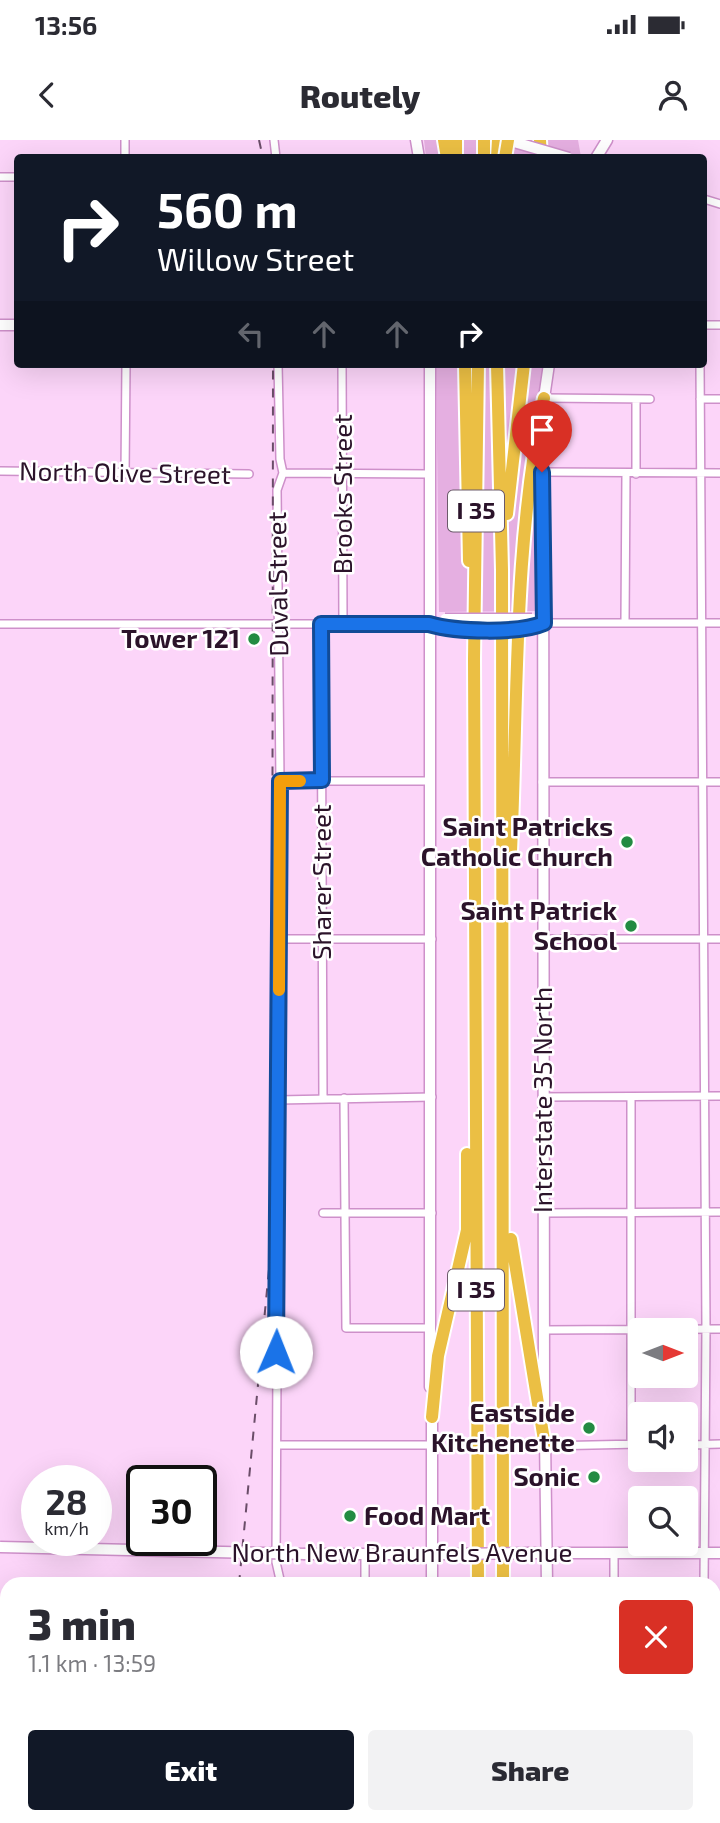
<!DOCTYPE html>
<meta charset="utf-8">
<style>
body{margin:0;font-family:"Exo 2",sans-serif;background:#f2f2f3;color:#2b2b33;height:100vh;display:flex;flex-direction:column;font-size:26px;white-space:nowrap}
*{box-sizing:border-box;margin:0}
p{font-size:23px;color:#7c7c81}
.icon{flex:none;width:38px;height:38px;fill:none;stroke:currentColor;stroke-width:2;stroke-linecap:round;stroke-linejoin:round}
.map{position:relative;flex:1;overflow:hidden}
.sheet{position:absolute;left:0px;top:1437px;width:721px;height:247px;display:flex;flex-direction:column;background:#fff;border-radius:21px 21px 0 0;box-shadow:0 7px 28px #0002}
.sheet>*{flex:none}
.guide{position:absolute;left:14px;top:14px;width:693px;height:214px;border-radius:7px;box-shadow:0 7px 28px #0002;background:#111827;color:#fff;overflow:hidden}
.needle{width:46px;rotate:90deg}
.controls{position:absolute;left:628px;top:1178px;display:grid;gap:14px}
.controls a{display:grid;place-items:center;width:70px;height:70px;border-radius:7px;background:#fff;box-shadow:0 7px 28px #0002;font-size:35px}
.speed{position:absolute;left:21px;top:1325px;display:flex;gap:14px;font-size:35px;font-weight:700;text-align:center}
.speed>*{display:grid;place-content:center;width:91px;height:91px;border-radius:50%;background:#fff;box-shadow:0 7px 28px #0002;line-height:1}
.speed small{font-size:18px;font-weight:400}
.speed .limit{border:4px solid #111;border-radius:10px;background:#fff;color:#111}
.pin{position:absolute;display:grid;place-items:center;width:60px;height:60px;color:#fff;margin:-72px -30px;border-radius:50% 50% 50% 0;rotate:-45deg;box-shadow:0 0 7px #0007}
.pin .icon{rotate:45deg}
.me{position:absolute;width:77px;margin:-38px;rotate:1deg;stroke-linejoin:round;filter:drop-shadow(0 0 5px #0008)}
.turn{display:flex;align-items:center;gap:24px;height:147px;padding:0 28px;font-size:32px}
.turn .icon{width:91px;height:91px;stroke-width:2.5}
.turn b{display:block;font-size:49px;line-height:60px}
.lanes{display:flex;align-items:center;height:66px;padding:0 28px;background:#0003;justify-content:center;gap:35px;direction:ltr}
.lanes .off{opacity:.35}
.round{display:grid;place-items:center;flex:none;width:74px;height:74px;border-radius:7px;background:#f2f2f3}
.head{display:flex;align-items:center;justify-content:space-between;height:119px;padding:0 28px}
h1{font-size:42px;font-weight:800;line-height:52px}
.primary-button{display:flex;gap:14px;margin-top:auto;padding:14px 28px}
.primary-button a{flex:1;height:80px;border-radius:7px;background:#111827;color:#fff;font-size:28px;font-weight:800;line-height:80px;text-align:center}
.primary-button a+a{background:#f2f2f3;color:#2b2b33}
.status{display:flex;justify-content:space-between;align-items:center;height:49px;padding:0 35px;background:#fff;direction:ltr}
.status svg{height:19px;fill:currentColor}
header{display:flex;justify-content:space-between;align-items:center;height:91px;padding:0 28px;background:#fff;font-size:32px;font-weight:800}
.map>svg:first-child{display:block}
</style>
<div class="status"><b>13:56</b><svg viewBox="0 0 49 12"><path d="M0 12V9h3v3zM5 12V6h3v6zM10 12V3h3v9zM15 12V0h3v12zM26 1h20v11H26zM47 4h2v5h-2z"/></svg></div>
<header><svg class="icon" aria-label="back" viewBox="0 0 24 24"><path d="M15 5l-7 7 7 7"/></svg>Routely<svg class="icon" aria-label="person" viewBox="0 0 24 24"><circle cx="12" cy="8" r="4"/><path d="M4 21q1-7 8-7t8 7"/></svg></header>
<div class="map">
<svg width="720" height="1683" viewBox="0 0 720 1683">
<rect width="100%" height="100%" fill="#fcd5f9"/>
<path fill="#e5afe1" d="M 424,0 L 578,0 L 581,17 L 426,17 Z
M 436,224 L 545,224 C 529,304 534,389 536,471 L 439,472 Z"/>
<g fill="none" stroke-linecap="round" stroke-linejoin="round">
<defs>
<path id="street" d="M 274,0 L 276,18
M 125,18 L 125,0
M 0,37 L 18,37
M 704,59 L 720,64
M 704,185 L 720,185
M 278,224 L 280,319 L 283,333 L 277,350 L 280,641 L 276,1422 L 281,1444
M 342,224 L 343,483
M 700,224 L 706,1189 L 704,1444
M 544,258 L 650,259
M 636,259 L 636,334
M 700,259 L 720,259
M 0,331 L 249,334
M 542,332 L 720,333
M 283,333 L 429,334
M 125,334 L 126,224
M 544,483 L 720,483
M 625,483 L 626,334
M 0,484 L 429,484
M 321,484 L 323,959
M 280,641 L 431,641
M 542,642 L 720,642
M 278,799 L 432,799
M 543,799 L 720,799
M 543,957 L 720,956
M 631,957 L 631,1304
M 344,958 L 346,1188 L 430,1188
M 278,960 L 432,957
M 323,1073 L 432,1073
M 543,1073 L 720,1072
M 544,1190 L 720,1189
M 277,1305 L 432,1305
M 686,1305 L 720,1304
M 545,1306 L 640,1304
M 365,1414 L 365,1444
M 614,1444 L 614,1414
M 714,1562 L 720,1562
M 335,1676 L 336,1683
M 418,1676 L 418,1683
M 614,1676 L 614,1683
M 704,1683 L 704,1676"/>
<path id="secondary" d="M 416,0 L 419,18
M 596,18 L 607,0
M 0,185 L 18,185
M 430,224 L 430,1247
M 543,265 L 549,224
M 543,291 L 544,1276
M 432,1273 L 432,1444
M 545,1298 L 547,1444
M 529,1413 L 720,1413
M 305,1414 L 450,1414
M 449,1676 L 450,1683
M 556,1676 L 557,1683"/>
<path id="highway" d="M 444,0 L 447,18
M 456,0 L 456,18
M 540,0 L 541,18
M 484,18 L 484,0
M 497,18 L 498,0
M 465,224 L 469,421
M 497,224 L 502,430 L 503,1444
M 507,374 L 524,224
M 511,711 C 518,561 513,406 544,258
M 511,1099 L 545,1306
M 432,1277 L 438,1216 L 467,1090 L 467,1014
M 478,1444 L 474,519 L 478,224
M 493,1676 L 493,1683
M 518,1676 L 518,1683
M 528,1676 L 529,1683
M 465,1683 L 465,1676"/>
</defs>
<use href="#street" stroke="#ce90ca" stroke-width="10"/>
<use href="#secondary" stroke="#ce90ca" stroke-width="13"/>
<use href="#highway" stroke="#fff" stroke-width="16"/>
<use href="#street" stroke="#fff" stroke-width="7"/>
<use href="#secondary" stroke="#fff" stroke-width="10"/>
<use href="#highway" stroke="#ebbf44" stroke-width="12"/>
<path stroke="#6a4d68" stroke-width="2" stroke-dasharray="9 9" stroke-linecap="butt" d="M 259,0 L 263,18
M 239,1444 L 269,1129 L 272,1046 L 273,224
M 212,1683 L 213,1676"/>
<defs>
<path id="secondary-bridge" d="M 514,2 L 569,18
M 445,479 L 532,479
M 445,488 L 532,488
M 0,1407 L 305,1414
M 450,1414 L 529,1413"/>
<path id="highway-bridge" d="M 505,18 L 508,0"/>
</defs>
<use href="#secondary-bridge" stroke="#ce90ca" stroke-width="13" stroke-linecap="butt"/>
<use href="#highway-bridge" stroke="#fff" stroke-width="16" stroke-linecap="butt"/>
<use href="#secondary-bridge" stroke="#fff" stroke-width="10"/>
<use href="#highway-bridge" stroke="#ebbf44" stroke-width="12"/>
</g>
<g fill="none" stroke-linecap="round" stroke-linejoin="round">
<defs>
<path id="route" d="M 276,1212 L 280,641 L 322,640 L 321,484 L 429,484 C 456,492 519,494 544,483 L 542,332"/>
</defs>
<use href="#route" stroke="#114b97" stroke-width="18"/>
<use href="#route" stroke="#1a73e8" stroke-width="12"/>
<path stroke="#f59e0b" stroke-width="12" d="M 279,850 L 280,641 L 300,641"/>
</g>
<g fill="#238b42" stroke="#fff" stroke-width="2.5">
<circle cx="254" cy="499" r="7"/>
<circle cx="627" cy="702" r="7"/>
<circle cx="631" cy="786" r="7"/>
<circle cx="589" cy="1288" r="7"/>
<circle cx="594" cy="1337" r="7"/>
<circle cx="350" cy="1376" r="7"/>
</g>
<g text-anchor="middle" stroke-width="5" stroke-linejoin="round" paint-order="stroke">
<g fill="#fff" stroke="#6b5a6a" stroke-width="2">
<rect x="448" y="350.5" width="56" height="41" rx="5"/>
<rect x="448" y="1129.5" width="56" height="41" rx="5"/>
</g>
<g font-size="24" font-weight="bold" fill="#2b132a">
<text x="476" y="379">I 35</text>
<text x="476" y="1158">I 35</text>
</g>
<g font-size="26" fill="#2b132a" stroke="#fff">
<text transform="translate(125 333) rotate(1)" y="9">North Olive Street</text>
<text transform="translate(343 354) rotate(-90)" y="9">Brooks Street</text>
<text transform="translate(278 444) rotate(-91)" y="9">Duval Street</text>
<text transform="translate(322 742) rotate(-90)" y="9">Sharer Street</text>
<text transform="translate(543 960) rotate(-90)" y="9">Interstate 35 North</text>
<text x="402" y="1422">North New Braunfels Avenue</text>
</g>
<g font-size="26" font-weight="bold" fill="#2b132a" stroke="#fff" text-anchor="end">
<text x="240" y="508">Tower 121</text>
<text x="613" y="696">Saint Patricks<tspan x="613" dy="30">Catholic Church</tspan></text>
<text x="617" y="780">Saint Patrick<tspan x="617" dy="30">School</tspan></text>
<text x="575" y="1282">Eastside<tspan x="575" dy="30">Kitchenette</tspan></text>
<text x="580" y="1346">Sonic</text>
<text x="364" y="1385" text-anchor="start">Food Mart</text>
</g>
</g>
</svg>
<div class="controls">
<a><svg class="needle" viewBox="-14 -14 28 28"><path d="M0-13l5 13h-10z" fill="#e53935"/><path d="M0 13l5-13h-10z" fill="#7c7c81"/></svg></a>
<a><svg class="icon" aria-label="sound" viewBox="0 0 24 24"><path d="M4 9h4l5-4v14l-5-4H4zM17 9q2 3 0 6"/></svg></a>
<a><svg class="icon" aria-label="search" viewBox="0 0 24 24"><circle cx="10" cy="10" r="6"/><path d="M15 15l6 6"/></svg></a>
</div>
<div class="speed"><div>28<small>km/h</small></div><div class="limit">30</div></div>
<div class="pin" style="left:542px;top:332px;background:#d93025"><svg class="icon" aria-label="arrive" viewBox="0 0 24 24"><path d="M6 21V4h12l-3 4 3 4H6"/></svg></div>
<svg class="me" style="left:276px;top:1212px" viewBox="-20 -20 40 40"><circle r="19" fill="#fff"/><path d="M0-13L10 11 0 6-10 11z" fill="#1a73e8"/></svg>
<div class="guide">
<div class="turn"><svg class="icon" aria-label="right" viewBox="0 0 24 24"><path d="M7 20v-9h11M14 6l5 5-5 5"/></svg><div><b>560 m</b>Willow Street</div></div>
<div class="lanes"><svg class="icon off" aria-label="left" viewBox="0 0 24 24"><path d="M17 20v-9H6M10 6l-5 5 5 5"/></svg><svg class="icon off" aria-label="ahead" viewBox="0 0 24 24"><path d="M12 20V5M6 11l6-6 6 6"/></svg><svg class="icon off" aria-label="ahead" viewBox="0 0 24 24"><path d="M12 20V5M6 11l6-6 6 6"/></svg><svg class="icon" aria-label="right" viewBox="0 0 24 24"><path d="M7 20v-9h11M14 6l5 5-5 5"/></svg></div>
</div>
<section class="sheet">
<div class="head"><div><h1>3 min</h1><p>1.1 km · 13:59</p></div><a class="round" style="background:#d93025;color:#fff"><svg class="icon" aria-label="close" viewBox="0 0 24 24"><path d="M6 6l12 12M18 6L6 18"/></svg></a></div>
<div class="primary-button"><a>Exit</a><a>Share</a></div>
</section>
</div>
